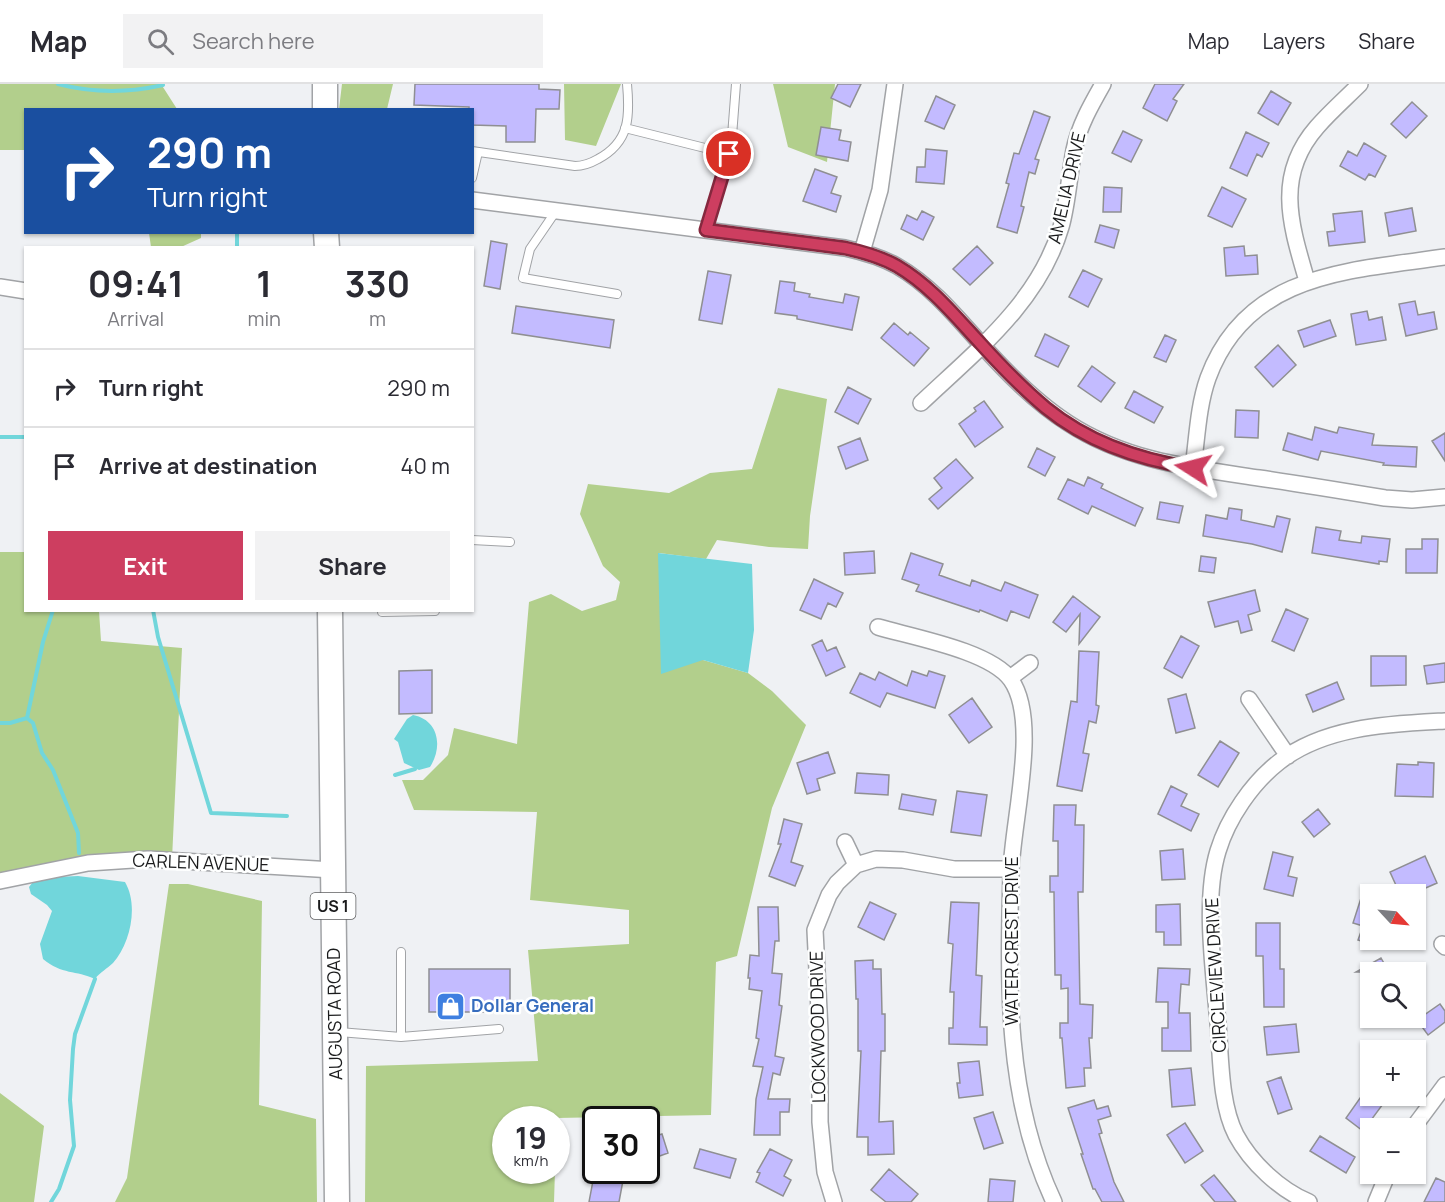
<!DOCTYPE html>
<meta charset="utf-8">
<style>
body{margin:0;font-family:Manrope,sans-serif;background:#f2f2f3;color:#2b2b33;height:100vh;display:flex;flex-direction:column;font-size:22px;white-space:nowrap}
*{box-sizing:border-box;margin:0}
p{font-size:20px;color:#7c7c81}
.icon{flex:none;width:33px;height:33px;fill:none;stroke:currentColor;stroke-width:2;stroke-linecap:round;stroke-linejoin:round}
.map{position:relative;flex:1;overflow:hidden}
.panel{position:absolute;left:24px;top:162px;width:450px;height:366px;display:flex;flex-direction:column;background:#fff;border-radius:0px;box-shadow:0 2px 4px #0004}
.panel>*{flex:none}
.hud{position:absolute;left:24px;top:24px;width:450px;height:126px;border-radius:0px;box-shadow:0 2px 4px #0004;background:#1a4fa0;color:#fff;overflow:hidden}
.needle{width:39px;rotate:116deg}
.fabs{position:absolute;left:1360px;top:800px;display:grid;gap:12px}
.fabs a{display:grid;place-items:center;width:66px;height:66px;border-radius:0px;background:#fff;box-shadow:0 2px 4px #0004;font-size:30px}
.speed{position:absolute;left:492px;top:1022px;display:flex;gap:12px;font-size:30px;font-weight:700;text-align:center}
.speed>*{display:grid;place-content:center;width:78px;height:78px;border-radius:50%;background:#fff;box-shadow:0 2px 4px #0004;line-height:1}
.speed small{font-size:15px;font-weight:400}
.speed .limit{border:3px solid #111;border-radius:9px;background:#fff;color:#111}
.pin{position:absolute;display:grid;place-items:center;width:51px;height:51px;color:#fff;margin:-26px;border:3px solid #fff;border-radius:50%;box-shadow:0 2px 6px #0007}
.me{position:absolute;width:66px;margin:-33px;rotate:279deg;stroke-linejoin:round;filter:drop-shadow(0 0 4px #0008)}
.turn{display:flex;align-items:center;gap:21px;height:126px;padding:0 24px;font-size:27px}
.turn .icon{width:78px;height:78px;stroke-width:2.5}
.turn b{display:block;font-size:42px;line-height:51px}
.eta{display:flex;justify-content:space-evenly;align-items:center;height:102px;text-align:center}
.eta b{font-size:36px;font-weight:700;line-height:42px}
.action{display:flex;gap:12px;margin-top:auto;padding:12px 24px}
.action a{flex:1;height:69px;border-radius:0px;background:#cd3e60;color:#fff;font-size:24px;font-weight:700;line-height:69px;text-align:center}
.action a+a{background:#f2f2f3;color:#2b2b33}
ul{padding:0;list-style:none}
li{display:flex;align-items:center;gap:18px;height:78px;padding:0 24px;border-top:2px solid #e1e1e2}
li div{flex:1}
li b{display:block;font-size:22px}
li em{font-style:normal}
header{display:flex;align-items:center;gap:36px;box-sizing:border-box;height:84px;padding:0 30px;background:#fff;border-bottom:2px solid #e1e1e2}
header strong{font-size:28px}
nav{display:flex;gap:33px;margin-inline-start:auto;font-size:21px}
.search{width:420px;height:54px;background:#f2f2f3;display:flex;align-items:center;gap:15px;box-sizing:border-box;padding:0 21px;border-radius:0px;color:#7c7c81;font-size:22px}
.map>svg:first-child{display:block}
</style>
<header>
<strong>Map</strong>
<div class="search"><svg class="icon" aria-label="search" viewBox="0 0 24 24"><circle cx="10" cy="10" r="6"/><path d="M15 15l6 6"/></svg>Search here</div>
<nav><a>Map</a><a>Layers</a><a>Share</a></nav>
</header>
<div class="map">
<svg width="1445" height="1118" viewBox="0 0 1445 1118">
<rect width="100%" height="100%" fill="#eff1f4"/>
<path fill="#b2cf8c" d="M 0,0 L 161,0 L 177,25 L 26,26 L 25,66 L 0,66 Z
M 342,0 L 393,0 L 387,25 L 339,25 Z
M 564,0 L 621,0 L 596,62 L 565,56 Z
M 773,0 L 835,0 L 827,78 L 788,63 Z
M 149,149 L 201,149 L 201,154 L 181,163 L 151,163 Z
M 778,304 L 827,315 L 810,432 L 808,465 L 769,463 L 717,456 L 706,475 L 659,469 L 703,576 L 748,589 L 772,607 L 806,641 L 772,724 L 737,872 L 716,878 L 711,1031 L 557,1034 L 557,1046 L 556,1035 L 506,1035 L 506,1086 L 555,1086 L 554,1118 L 365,1118 L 366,982 L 538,977 L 528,866 L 629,860 L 629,826 L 530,816 L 537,728 L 414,726 L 402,696 L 423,696 L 448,671 L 454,644 L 517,660 L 529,518 L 551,510 L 582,527 L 616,516 L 620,498 L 603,482 L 580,430 L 588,400 L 669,409 L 710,389 L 752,385 Z
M 0,468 L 25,468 L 26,526 L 99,527 L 101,557 L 182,564 L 172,775 L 0,797 Z
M 169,800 L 188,800 L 262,817 L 259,1021 L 316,1035 L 317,1118 L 115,1118 L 127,1094 Z
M 0,1009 L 44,1042 L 34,1118 L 0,1118 Z"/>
<path fill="#71d6db" d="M 658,469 L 752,480 L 754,546 L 748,589 L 703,576 L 661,590 Z
M 413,631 C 439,636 443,663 430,683 L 419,686 L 404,679 L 398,658 L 394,655 L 407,635 Z
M 78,792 L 125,798 C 139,822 130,860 113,879 C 107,885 100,888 95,895 C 76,886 62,891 43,875 L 40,860 L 52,827 L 47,821 L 31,810 L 29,803 L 36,794 Z"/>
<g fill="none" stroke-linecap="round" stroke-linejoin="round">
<path stroke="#71d6db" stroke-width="4" d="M 58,0 C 93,9 128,9 163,1
M 237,164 L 237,148
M 0,353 L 26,353
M 153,526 L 158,553 L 211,729 L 287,732
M 27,634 L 33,639 L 42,669 L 53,686 L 78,749 L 79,769
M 27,634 L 43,558 L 53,526
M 0,639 L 10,639 L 27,634
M 395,691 L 415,685
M 51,1118 L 59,1105 L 74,1062 L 70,1016 L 73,965 L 75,950 L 95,895"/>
</g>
<path fill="#c3bbff" stroke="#8f8f92" stroke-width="1.5" d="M 415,0 L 539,0 L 539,5 L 560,6 L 559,25 L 536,25 L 535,58 L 506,58 L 506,42 L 472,41 L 472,26 L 469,26 L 469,23 L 414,21 Z
M 838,0 L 861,0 L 850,23 L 831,14 Z
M 1155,0 L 1184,0 L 1173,15 L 1177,17 L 1167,37 L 1143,24 Z
M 1271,7 L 1291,19 L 1278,41 L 1258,29 Z
M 936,12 L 955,21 L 944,45 L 925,37 Z
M 1412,18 L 1427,32 L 1406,54 L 1391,40 Z
M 1034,27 L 1050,33 L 1035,75 L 1039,76 L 1035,90 L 1029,88 L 1021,122 L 1024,123 L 1017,149 L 997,143 L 1009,100 L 1006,99 L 1014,69 L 1019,70 Z
M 821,43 L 841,46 L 839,56 L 851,58 L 848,77 L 816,71 Z
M 1123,47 L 1142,56 L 1131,78 L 1112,69 Z
M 1246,48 L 1269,59 L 1262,73 L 1257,70 L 1247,92 L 1230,84 Z
M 1364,59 L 1386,72 L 1375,93 L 1369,90 L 1365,96 L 1340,82 L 1348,67 L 1357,72 Z
M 926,65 L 947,67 L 944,100 L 916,98 L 917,83 L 925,83 Z
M 815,85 L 837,93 L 831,109 L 841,112 L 836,128 L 803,117 Z
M 1104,103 L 1122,104 L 1121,128 L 1103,128 Z
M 1222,103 L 1246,115 L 1232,143 L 1208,132 Z
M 1412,124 L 1416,147 L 1389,152 L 1385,129 Z
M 922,127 L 934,133 L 923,156 L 901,145 L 907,131 L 917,136 Z
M 1362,127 L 1365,158 L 1329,162 L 1327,148 L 1335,147 L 1333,130 Z
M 1100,141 L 1119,146 L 1114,164 L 1095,158 Z
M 491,157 L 507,160 L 500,205 L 484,202 Z
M 977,162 L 993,179 L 970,201 L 953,185 Z
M 1244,162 L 1245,172 L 1257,171 L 1258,190 L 1226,192 L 1224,164 Z
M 1083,186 L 1102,195 L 1088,223 L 1069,213 Z
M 708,187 L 731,191 L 722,240 L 699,236 Z
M 780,197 L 795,199 L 794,207 L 810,210 L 809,213 L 843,219 L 845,210 L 859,213 L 852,246 L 797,235 L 797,232 L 775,229 Z
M 1415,217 L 1418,231 L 1434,228 L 1437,245 L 1406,252 L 1399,220 Z
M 516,222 L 614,236 L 610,264 L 512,249 Z
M 1367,227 L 1369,236 L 1382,233 L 1386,256 L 1356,261 L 1351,230 Z
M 1330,236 L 1336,252 L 1304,263 L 1298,247 Z
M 894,239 L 908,251 L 910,248 L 929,264 L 914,282 L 881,254 Z
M 1045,250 L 1069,262 L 1058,283 L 1035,272 Z
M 1165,251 L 1176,256 L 1166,278 L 1154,273 Z
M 1278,261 L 1296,281 L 1273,303 L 1255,283 Z
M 1092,282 L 1115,299 L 1101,318 L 1078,302 Z
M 848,303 L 871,315 L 858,340 L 835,328 Z
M 1134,307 L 1163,323 L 1154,339 L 1125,324 Z
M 984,317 L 1003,343 L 975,363 L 959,340 L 976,327 L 974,324 Z
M 1236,326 L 1259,327 L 1258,354 L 1235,353 Z
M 1315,343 L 1337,349 L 1339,343 L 1374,350 L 1372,361 L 1417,363 L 1416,383 L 1383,381 L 1384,379 L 1321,367 L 1318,376 L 1283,366 L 1288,349 L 1312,356 Z
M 1445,349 L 1445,377 L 1432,357 Z
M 860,354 L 868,376 L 846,385 L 838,363 Z
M 1037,364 L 1055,373 L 1045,392 L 1028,383 Z
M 956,375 L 973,394 L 938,425 L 929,415 L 942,404 L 934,394 Z
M 1088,393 L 1103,400 L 1101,404 L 1143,424 L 1135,442 L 1092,422 L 1088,430 L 1058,415 L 1068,395 L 1084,402 Z
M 1160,418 L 1183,422 L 1179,439 L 1157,435 Z
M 1229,424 L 1242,426 L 1241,436 L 1274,443 L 1277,432 L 1290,435 L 1282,468 L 1252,460 L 1203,452 L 1206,431 L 1227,435 Z
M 1316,443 L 1341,447 L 1339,456 L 1361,459 L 1362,452 L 1390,455 L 1387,478 L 1379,477 L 1379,480 L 1312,469 Z
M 1422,455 L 1438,455 L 1437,489 L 1406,489 L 1406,465 L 1422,465 Z
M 874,467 L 875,489 L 845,491 L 844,469 Z
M 911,469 L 943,480 L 939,491 L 970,502 L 972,496 L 1001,507 L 1005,498 L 1038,511 L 1029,534 L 1011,527 L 1007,537 L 980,526 L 979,528 L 916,507 L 919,501 L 902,495 Z
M 1201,472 L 1216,474 L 1214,489 L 1199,487 Z
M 814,495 L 843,509 L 836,523 L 828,519 L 821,535 L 800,526 Z
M 1255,506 L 1260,527 L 1248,531 L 1252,546 L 1241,549 L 1238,537 L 1215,543 L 1208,518 Z
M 1073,512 L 1100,533 L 1079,560 L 1080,530 L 1066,548 L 1053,538 Z
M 1286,525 L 1308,535 L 1294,567 L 1272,557 Z
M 1181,552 L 1199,562 L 1182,594 L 1164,584 Z
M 822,556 L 827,567 L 836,563 L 845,583 L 826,592 L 812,561 Z
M 1079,567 L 1099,568 L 1096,621 L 1099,622 L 1096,639 L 1089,637 L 1083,669 L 1089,670 L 1082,707 L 1057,702 L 1071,617 L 1077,618 Z
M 1371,572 L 1406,572 L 1406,601 L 1371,602 Z
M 1445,579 L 1445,598 L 1427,600 L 1424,582 Z
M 432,586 L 432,629 L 399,630 L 399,587 Z
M 912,587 L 927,592 L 929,587 L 945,592 L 935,624 L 887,609 L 880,623 L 850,609 L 860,589 L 875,596 L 879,588 L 907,602 Z
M 1337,598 L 1344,615 L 1313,628 L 1306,611 Z
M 1186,610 L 1195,644 L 1176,649 L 1168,615 Z
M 972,614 L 992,643 L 969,659 L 949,631 Z
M 1220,657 L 1239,669 L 1218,703 L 1198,691 Z
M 828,668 L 835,689 L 817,695 L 820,706 L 807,710 L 797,679 Z
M 1418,678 L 1434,679 L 1433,713 L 1395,712 L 1397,680 L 1418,681 Z
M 857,689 L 889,691 L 888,711 L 855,709 Z
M 1171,702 L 1187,710 L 1181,722 L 1199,730 L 1191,747 L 1158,730 Z
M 957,707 L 987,711 L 981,752 L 951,748 Z
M 902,710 L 936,716 L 933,731 L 899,725 Z
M 1054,721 L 1076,721 L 1075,741 L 1084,741 L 1083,808 L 1078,808 L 1080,920 L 1093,921 L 1092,954 L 1089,954 L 1091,984 L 1084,984 L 1085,1002 L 1066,1004 L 1062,954 L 1060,954 L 1060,939 L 1068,939 L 1068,904 L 1061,905 L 1061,891 L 1055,891 L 1054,808 L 1050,808 L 1050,792 L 1058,792 L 1058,757 L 1053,757 Z
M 1318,725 L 1330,740 L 1314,753 L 1302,738 Z
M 784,735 L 802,740 L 791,778 L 803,782 L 795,802 L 769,792 L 781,760 L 778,760 Z
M 1183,765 L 1185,795 L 1162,796 L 1160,767 Z
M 1273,768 L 1293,773 L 1288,792 L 1297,794 L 1293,812 L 1264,805 Z
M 1425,772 L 1437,799 L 1412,810 L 1400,810 L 1390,788 Z
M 1361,814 L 1371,816 L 1371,860 L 1358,856 L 1363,842 L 1353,839 Z
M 870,818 L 896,830 L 884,856 L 858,843 Z
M 951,818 L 979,819 L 976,891 L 982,892 L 980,943 L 987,943 L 987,961 L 949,960 L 949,944 L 953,944 L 954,908 L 950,908 L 953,860 L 948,859 Z
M 1180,820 L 1181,861 L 1164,861 L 1164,848 L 1156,848 L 1156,821 Z
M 758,823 L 778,823 L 779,857 L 775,857 L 772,889 L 782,890 L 779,921 L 782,922 L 775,972 L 784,974 L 780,991 L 773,989 L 768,1015 L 790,1015 L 789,1028 L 780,1028 L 780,1051 L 754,1051 L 756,1015 L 763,983 L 753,982 L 759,955 L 756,954 L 762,907 L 749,905 L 750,894 L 748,894 L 750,871 L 759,872 Z
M 1256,839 L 1280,839 L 1280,885 L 1284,885 L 1284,923 L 1264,923 L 1263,872 L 1256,872 Z
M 1381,874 L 1389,888 L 1356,888 Z
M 873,876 L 873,885 L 881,885 L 882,930 L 885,930 L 885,967 L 881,967 L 879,1038 L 893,1037 L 894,1070 L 868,1071 L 868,1053 L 857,1053 L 861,967 L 858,967 L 858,915 L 856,915 L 855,877 Z
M 1158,884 L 1190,885 L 1189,901 L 1181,900 L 1179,929 L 1190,929 L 1191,967 L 1162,967 L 1162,944 L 1168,944 L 1168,918 L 1156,918 Z
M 429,885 L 510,885 L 510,928 L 429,928 Z
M 1440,920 L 1445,927 L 1445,938 L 1428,951 L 1417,936 Z
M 1296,940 L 1299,968 L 1267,971 L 1264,943 Z
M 979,977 L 983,1011 L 959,1014 L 957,999 L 960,999 L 958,979 Z
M 1191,984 L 1195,1021 L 1172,1023 L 1169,986 Z
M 1281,993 L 1292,1025 L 1278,1030 L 1267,998 Z
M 1365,1007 L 1383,1020 L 1363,1047 L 1346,1034 Z
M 1094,1016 L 1097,1025 L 1108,1022 L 1111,1032 L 1098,1036 L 1102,1049 L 1099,1050 L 1114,1098 L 1124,1118 L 1102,1118 L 1095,1105 L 1093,1105 L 1081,1070 L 1083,1070 L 1068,1024 Z
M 993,1028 L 1003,1059 L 984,1065 L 974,1034 Z
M 1185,1039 L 1203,1067 L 1185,1079 L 1167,1051 Z
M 662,1050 L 668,1069 L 646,1077 L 646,1055 Z
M 1320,1052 L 1355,1073 L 1346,1089 L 1310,1067 Z
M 700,1065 L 736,1075 L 730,1094 L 694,1084 Z
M 770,1065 L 792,1076 L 784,1092 L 791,1096 L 783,1112 L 756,1098 L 760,1089 L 757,1088 Z
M 889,1085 L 918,1110 L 911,1118 L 886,1118 L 871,1106 Z
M 595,1086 L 624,1091 L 619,1118 L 589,1118 Z
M 1214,1091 L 1236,1118 L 1215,1118 L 1201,1101 Z
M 1436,1094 L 1445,1098 L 1445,1118 L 1424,1118 Z
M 990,1095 L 1015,1097 L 1013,1118 L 988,1118 Z"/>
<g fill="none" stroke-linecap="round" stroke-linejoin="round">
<defs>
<path id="service" d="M 625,44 L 729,70
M 472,67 L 575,82 C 584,82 591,79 598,75 C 630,58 630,32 627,0
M 472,94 L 478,68
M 556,127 L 530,165 L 523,194 L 617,210
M 706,146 L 731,65 L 736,0
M 472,456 L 510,458
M 382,526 L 382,528 L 435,527
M 339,948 L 401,953 L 499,945
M 401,953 L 401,868"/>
<path id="minor" d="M 472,116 L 845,164 C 863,168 881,173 897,182 C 930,201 955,231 980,259 C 1006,288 1035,318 1068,339 C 1126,377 1192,384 1259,394 C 1301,400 1343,407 1385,414 L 1412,416 L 1445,413
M 862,168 L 880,106 L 895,0
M 1307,197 C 1291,142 1274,92 1317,43 C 1330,28 1346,14 1360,0
M 0,203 L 26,207
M 921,319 C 976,267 1039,218 1061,143 C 1068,118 1069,92 1074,66 C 1079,42 1091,21 1103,0
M 1193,384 C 1197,355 1198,322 1208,294 C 1247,188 1350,187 1445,173
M 878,543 C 912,553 991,567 1011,596 C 1040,637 1012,739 1011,788 C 1008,900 1005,1014 1054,1118
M 1010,594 L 1030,579
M 1249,615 L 1288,672
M 845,758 L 856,781
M 0,797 L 88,779 L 148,775 L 333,786
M 1442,860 L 1445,863
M 1413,1044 L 1445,1001
M 834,1118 L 825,1088 L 820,1038 L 820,947 L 815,846 L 829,811 L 837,799 L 856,781 L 876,775 L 903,776 L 954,785 L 1011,785
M 1309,1118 C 1280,1106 1251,1079 1236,1051 C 1220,1020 1221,974 1218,939 C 1214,889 1203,816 1218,767 C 1228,734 1252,699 1279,678 C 1325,642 1389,640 1445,637
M 1376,1118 L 1388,1089"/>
<path id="primary" d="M 325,0 L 325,26
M 326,148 L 327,164
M 330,526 L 337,1118"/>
</defs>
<use href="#service" stroke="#a1a3a6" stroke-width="10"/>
<use href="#minor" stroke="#a1a3a6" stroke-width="18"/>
<use href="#primary" stroke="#a1a3a6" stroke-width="27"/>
<use href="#service" stroke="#fff" stroke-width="8"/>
<use href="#minor" stroke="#fff" stroke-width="15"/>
<use href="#primary" stroke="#fff" stroke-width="24"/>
</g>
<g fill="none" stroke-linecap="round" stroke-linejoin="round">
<defs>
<path id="route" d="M 729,70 L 706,146 L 845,164 C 863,168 881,173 897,182 C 931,202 955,232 981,260 C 1001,282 1023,305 1046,324 C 1089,359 1140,376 1193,384"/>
</defs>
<use href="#route" stroke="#85283e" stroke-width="15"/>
<use href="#route" stroke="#cd3e60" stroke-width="10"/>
</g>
<defs>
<symbol id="shop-square" viewBox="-11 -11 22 22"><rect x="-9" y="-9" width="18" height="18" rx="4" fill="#3f7fe0" stroke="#feffff"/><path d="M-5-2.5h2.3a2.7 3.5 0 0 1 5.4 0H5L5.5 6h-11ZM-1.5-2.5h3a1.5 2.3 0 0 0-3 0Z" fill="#fff"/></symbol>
</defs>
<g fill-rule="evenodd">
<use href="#shop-square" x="434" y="906" width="33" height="33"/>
</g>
<g text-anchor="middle" stroke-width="5" stroke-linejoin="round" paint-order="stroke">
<rect fill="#feffff" stroke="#5e5f60" stroke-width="1.5" x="310.5" y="809" width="45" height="26" rx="4.5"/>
<g font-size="16" font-weight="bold" fill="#1a1b1c">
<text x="333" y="828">US 1</text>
</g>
<g font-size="18" fill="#1a1b1c" stroke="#feffff">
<text transform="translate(1067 104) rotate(-77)" y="6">AMELIA DRIVE</text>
<text transform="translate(201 779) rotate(2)" y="6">CARLEN AVENUE</text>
<text transform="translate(1012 857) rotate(-90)" y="6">WATER CREST DRIVE</text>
<text transform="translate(1216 891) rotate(-93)" y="6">CIRCLEVIEW DRIVE</text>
<text transform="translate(335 930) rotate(-91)" y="6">AUGUSTA ROAD</text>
<text transform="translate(818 943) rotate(-91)" y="6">LOCKWOOD DRIVE</text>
</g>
<g font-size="18" font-weight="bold" fill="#366cbe" stroke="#feffff" text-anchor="start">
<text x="471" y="928">Dollar General</text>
</g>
</g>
</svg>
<div class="fabs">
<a><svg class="needle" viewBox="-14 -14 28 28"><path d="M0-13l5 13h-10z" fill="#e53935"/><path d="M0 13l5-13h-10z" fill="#7c7c81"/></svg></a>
<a><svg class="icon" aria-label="search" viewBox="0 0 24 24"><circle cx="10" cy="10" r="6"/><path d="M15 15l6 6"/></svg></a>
<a>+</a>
<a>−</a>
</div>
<div class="speed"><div>19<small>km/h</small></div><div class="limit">30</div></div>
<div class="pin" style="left:729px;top:70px;background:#d93025"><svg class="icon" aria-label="arrive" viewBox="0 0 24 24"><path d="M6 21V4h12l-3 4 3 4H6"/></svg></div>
<svg class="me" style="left:1193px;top:384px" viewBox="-20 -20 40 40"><path d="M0-17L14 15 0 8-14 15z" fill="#cd3e60" stroke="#fff" stroke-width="4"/></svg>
<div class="hud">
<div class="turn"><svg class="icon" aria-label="right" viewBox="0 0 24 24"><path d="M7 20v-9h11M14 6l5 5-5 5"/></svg><div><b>290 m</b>Turn right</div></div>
</div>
<section class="panel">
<div class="eta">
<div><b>09:41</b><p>Arrival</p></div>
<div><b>1</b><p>min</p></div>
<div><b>330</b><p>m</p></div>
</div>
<ul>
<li><svg class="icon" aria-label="right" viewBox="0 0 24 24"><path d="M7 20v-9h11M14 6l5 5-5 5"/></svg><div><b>Turn right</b></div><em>290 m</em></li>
<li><svg class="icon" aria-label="arrive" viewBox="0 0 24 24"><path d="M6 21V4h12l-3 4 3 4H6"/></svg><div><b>Arrive at destination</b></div><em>40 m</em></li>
</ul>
<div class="action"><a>Exit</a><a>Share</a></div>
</section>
</div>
